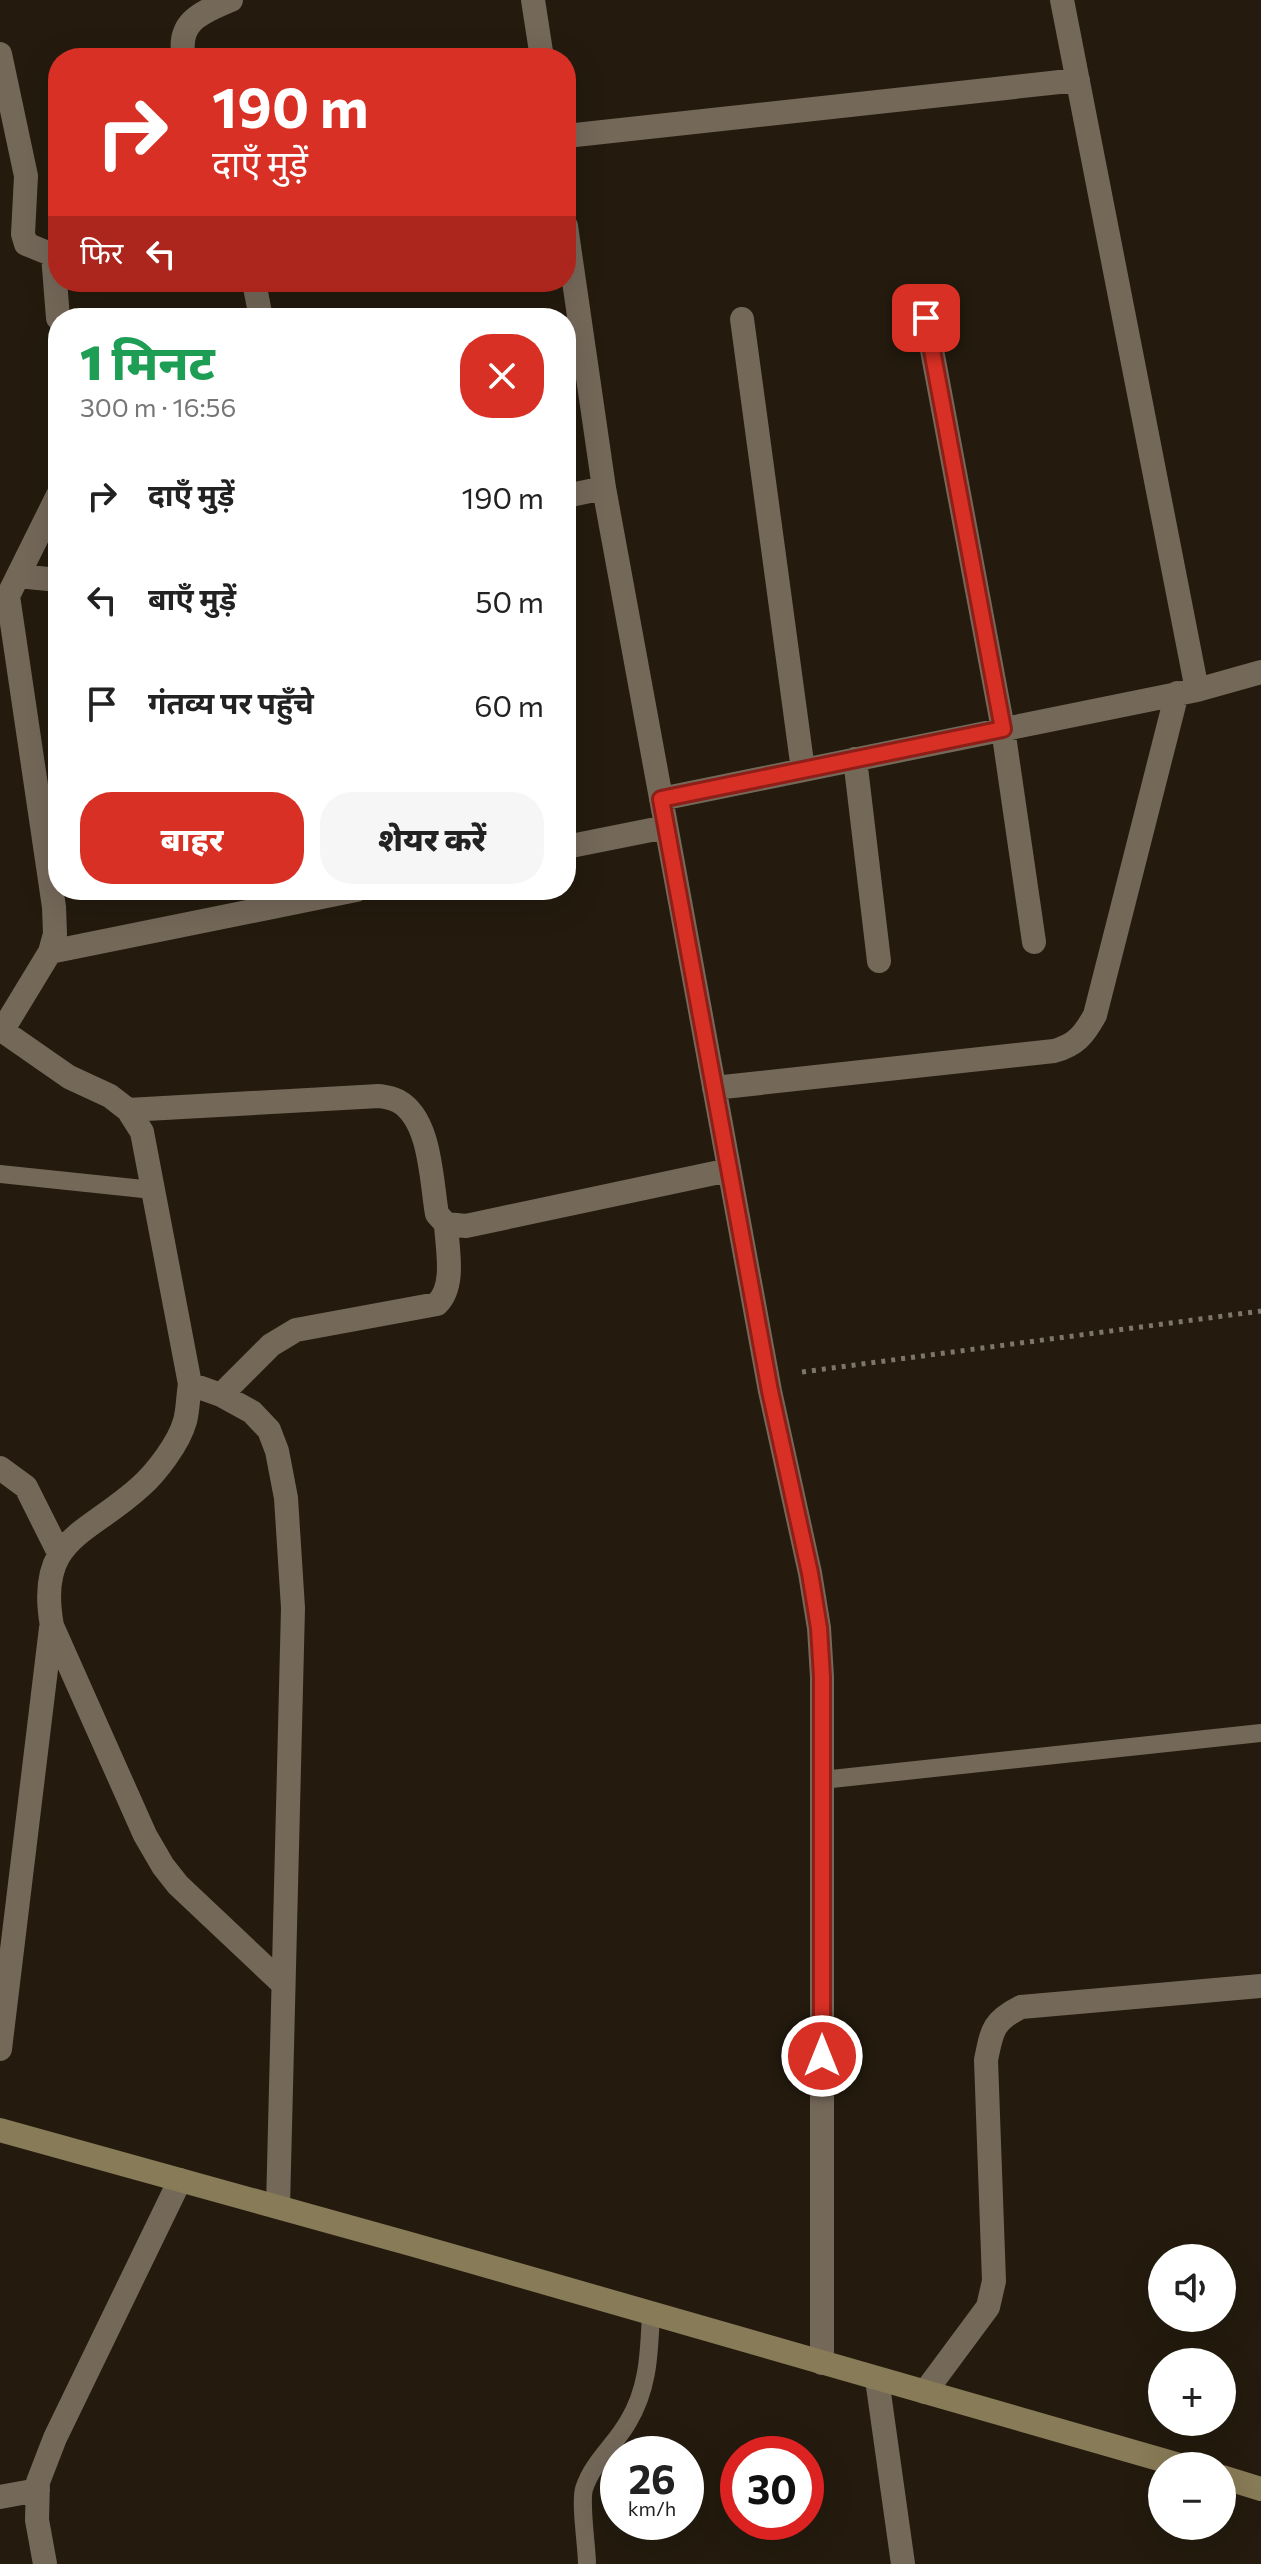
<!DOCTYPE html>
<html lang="hi">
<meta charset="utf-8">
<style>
body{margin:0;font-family:Commissioner,"Noto Sans Devanagari",sans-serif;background:#f6f6f6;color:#222;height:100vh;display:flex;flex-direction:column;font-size:30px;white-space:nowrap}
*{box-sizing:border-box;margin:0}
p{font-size:26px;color:#767676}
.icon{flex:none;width:44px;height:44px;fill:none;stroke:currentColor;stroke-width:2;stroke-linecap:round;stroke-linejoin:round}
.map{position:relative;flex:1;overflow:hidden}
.side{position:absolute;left:48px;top:308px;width:528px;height:592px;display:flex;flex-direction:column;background:#fff;border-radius:32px;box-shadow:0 8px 32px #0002}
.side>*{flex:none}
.hud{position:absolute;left:48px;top:48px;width:528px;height:244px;border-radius:32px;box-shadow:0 8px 32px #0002;background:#d93025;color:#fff;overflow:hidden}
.tools{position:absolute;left:1148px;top:2244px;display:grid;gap:16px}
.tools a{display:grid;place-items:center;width:88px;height:88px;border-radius:50%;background:#fff;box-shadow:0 8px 32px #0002;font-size:40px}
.speed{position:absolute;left:600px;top:2436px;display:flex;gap:16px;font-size:40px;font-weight:700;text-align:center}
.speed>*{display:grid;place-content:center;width:104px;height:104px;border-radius:50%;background:#fff;box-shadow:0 8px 32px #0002;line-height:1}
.speed small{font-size:20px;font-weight:400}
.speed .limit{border:12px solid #d22;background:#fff;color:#111}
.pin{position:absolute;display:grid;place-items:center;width:68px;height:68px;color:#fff;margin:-34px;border-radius:16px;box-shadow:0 4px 12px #0006}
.me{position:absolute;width:88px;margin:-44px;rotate:0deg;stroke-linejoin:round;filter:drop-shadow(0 0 6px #0008)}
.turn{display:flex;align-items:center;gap:28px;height:168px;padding:0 32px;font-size:36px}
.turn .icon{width:104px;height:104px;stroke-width:2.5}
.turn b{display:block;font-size:56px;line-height:68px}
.then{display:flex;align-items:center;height:76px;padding:0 32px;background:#0003;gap:16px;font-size:30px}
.round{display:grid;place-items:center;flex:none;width:84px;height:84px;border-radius:32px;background:#f6f6f6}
.overview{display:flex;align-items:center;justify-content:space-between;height:136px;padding:0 32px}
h1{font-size:48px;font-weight:800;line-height:60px;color:#1e9e55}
.cta{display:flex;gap:16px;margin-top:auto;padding:16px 32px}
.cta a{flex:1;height:92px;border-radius:32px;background:#d93025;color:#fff;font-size:32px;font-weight:800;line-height:92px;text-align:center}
.cta a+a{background:#f6f6f6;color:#222}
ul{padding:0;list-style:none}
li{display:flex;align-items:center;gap:24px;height:104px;padding:0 32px}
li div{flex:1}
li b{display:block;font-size:30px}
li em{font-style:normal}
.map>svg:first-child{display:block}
</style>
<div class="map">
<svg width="1261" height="2564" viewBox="0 0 1261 2564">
<rect width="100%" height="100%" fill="#241b0e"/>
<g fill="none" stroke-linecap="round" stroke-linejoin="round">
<path stroke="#7e766b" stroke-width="5" stroke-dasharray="4 6" stroke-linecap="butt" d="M 802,1372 L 1261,1311"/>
<path stroke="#746859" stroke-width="18" d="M 0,1174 L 153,1190
M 822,1780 L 1261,1733
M 587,2564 C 587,2547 580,2504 584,2489 C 592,2463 615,2445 628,2422 C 649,2387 649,2352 651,2313"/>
<path stroke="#746859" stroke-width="24" d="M 533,0 L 542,58
M 1062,0 L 1197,690
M 0,54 L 26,176 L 23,234 L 26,244 L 53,255 L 58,318
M 184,58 C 176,21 203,12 231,0
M 566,136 L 1078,80
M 566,226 L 604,488 L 770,1391 L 810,1573 L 819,1628 L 822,1677 L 822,2363
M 254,282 L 261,318
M 926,318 L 1003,729 L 1034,942
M 742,319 L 803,770
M 566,496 L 604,488
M 18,576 L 58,580
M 0,606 L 8,596 L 58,495
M 855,759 L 879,961
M 661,799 L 1197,690 L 1261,672
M 566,847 L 666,827
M 50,952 L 356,890
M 0,1029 L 69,1077 L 110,1096 L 128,1110 L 142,1132 L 190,1384 C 188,1396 188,1410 185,1421 C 179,1443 156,1473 140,1487 C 86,1536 36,1538 52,1626 L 145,1835 L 163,1866 L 178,1885 L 283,1984
M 2,1031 L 50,952 L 55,934 L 54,907 L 8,596
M 714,1088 L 1054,1051 C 1076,1045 1084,1035 1095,1015 L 1177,693
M 128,1110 L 379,1096 C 385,1097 392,1098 398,1101 C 431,1119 431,1180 437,1214 L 446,1224 L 466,1226 L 729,1170
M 190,1384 L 221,1395 L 252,1412 L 269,1430 L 277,1451 L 286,1498 L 293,1608 L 278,2207
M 221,1395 L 271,1345 L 296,1330 L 437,1304 C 456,1286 447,1248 446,1224
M 0,1468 L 26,1487 L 59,1553
M 0,2049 L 51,1628
M 877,2379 L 903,2564
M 925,2392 L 988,2307 L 994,2281 L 986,2060 C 992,2030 993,2021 1021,2007 L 1261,1986
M 0,2497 L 38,2490
M 45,2564 L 37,2520 L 38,2482 L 55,2438 L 180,2180"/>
<path stroke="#887b57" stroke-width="24" d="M 0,2130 L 414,2245 L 1183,2466
M 1222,2477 L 1261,2489"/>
</g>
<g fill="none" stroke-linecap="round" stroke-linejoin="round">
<defs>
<path id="route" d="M 822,2056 L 822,1677 L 819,1628 L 810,1573 L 770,1391 L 661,799 L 1003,729 L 926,318"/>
</defs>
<use href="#route" stroke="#8d1f18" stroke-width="20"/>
<use href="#route" stroke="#d93025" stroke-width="14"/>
</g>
</svg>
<div class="tools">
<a><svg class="icon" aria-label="sound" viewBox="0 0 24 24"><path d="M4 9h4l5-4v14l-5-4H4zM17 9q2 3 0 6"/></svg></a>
<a>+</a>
<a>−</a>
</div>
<div class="speed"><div>26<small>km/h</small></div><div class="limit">30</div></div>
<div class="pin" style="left:926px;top:318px;background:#d93025"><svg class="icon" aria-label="arrive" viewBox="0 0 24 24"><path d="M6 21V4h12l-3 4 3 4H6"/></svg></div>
<svg class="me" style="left:822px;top:2056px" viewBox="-20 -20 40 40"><circle r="17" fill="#d93025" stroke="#fff" stroke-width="3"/><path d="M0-11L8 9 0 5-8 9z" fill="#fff"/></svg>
<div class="hud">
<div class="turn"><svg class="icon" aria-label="right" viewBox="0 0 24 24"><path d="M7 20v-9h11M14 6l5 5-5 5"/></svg><div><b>190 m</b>दाएँ मुड़ें</div></div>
<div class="then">फिर<svg class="icon" aria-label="left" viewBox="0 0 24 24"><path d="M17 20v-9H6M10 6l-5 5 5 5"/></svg></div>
</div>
<section class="side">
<div class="overview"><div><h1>1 मिनट</h1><p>300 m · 16:56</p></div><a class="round" style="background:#d93025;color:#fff"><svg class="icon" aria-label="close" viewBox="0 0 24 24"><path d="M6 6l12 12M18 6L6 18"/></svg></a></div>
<ul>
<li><svg class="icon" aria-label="right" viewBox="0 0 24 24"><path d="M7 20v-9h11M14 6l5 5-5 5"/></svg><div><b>दाएँ मुड़ें</b></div><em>190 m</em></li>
<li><svg class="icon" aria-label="left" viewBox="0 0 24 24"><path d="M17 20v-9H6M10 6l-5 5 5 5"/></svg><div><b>बाएँ मुड़ें</b></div><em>50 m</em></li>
<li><svg class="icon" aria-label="arrive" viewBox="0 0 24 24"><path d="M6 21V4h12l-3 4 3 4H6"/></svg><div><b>गंतव्य पर पहुँचे</b></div><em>60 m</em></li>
</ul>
<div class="cta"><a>बाहर</a><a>शेयर करें</a></div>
</section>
</div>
